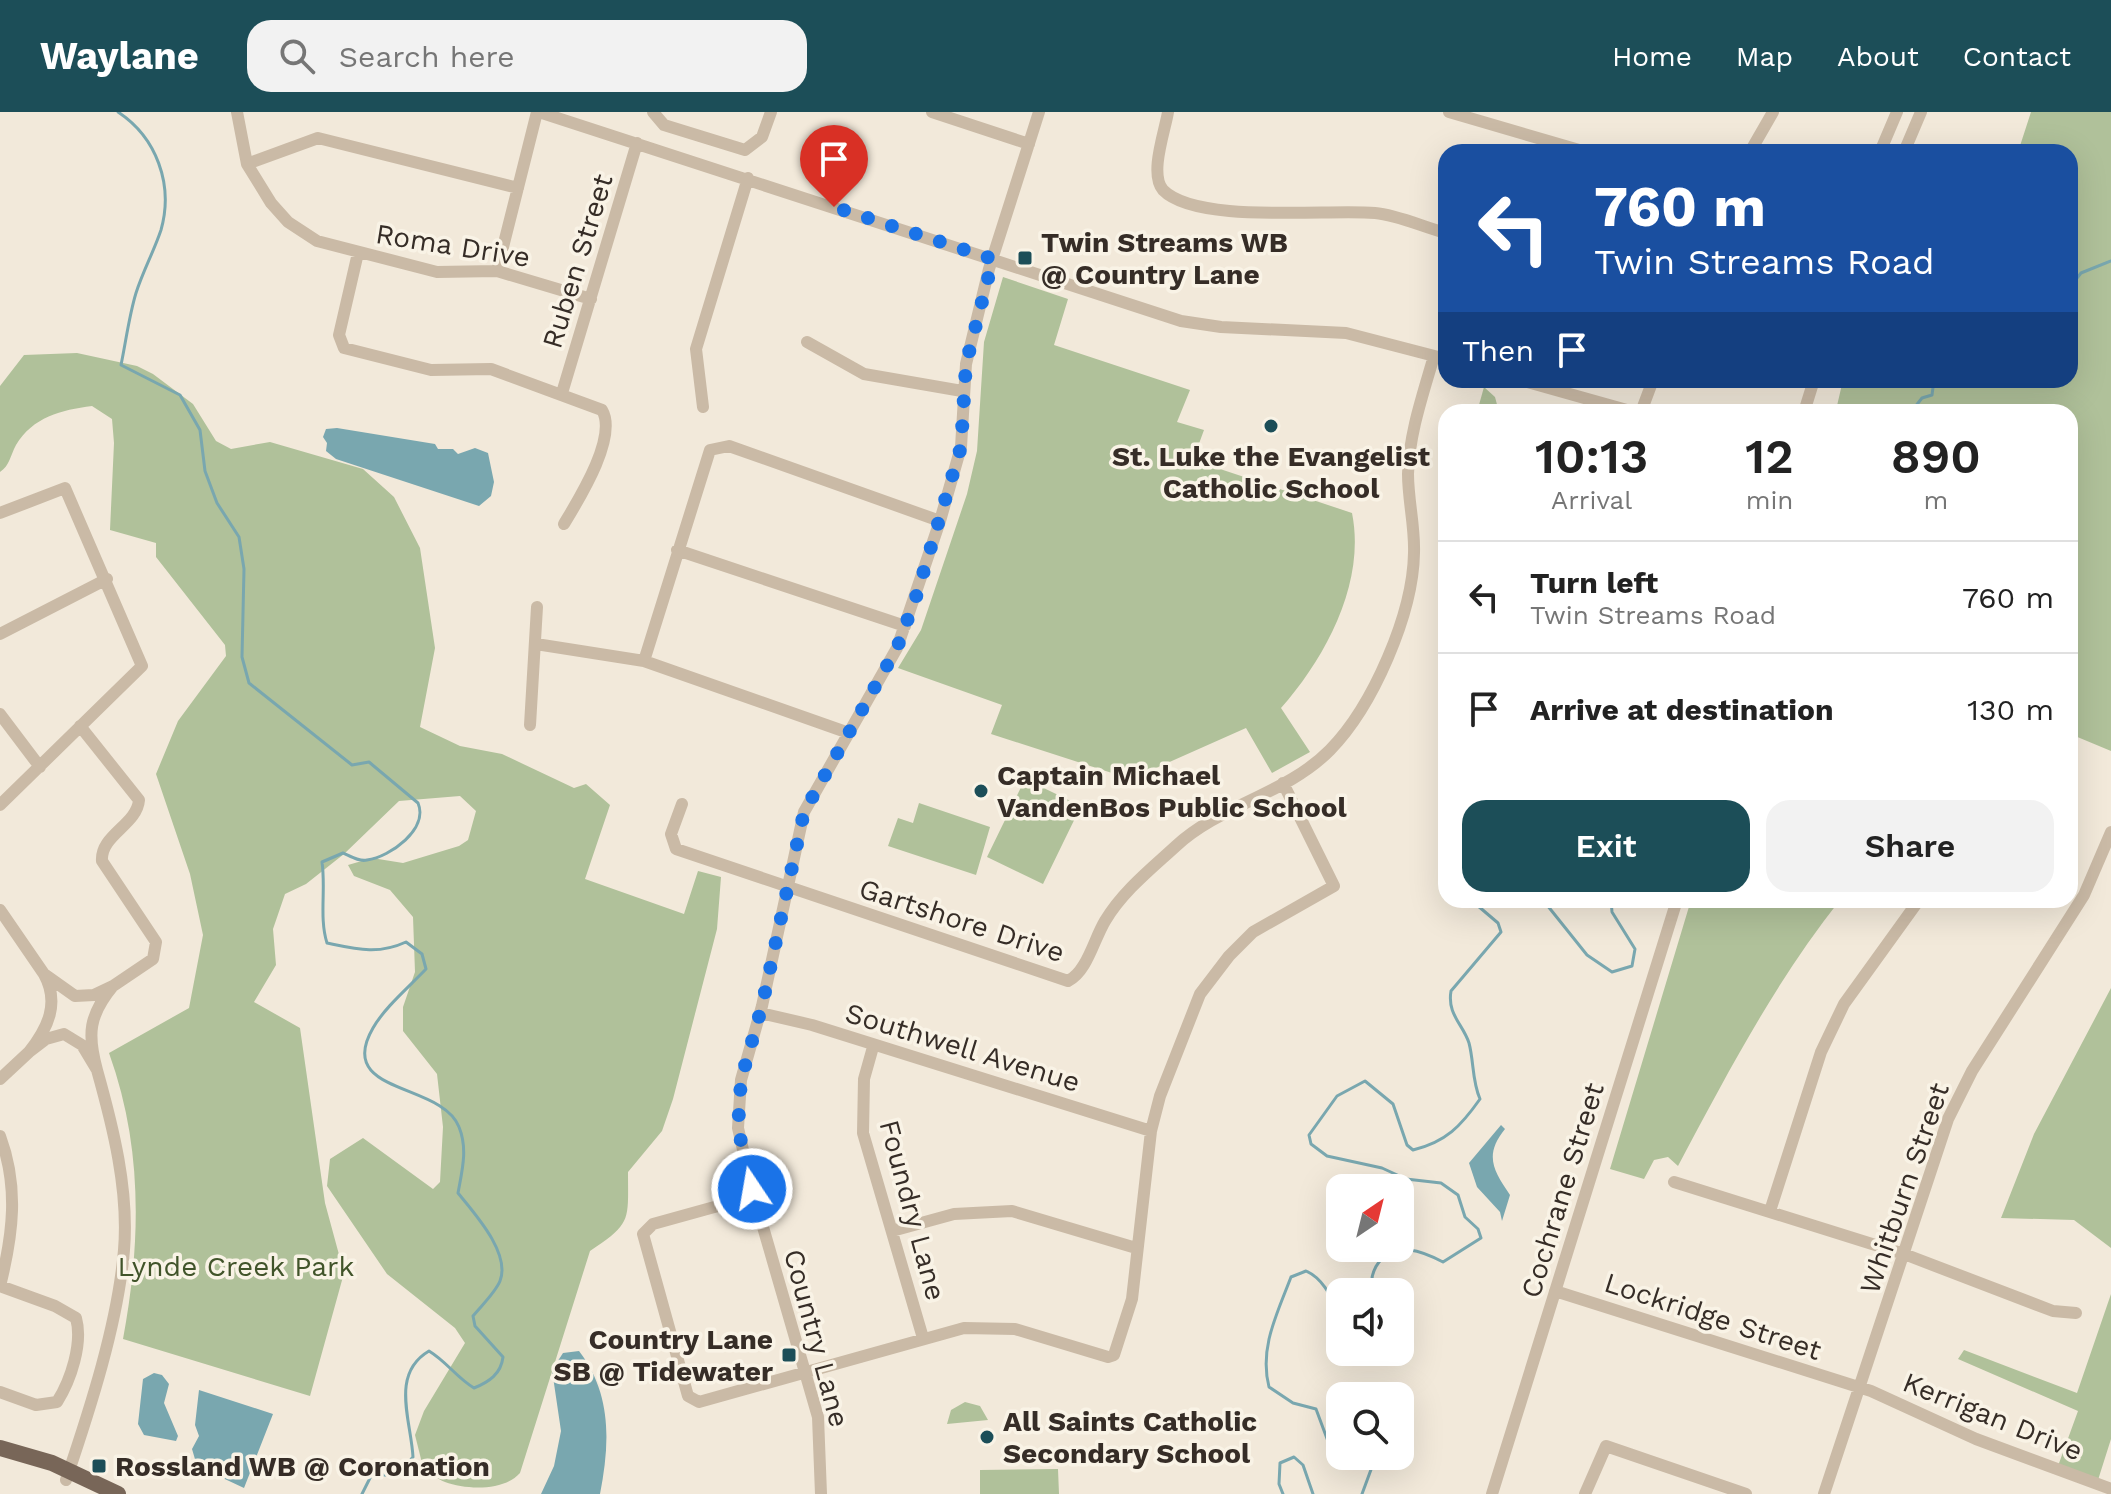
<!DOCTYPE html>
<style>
body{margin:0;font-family:"Work Sans",sans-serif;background:#f2f2f2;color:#222;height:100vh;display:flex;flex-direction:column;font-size:30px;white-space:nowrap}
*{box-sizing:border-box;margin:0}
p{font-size:26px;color:#767676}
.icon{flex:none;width:44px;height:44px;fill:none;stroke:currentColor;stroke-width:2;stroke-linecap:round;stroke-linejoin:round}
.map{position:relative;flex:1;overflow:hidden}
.sheet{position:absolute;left:1438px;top:292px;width:640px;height:504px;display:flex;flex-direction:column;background:#fff;border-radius:24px;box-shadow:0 8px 32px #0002}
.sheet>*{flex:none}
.top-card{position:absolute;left:1438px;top:32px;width:640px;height:244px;border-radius:24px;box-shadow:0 8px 32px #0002;background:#1a4fa0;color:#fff;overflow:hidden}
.needle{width:52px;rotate:35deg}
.tools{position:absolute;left:1326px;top:1062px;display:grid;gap:16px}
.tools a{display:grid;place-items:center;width:88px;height:88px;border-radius:16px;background:#fff;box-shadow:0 8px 32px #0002;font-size:40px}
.pin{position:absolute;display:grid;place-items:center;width:68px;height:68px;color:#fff;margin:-82px -34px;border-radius:50% 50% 50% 0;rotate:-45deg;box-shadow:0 0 8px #0007}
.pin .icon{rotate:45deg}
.me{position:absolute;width:88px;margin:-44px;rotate:348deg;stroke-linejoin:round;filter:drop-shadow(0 0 6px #0008)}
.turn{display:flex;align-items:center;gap:28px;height:168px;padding:0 24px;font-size:36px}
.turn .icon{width:104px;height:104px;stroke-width:2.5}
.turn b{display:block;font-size:56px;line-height:68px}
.then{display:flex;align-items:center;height:76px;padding:0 24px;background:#0003;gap:16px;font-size:30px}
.eta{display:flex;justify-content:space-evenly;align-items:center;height:136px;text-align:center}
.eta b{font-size:48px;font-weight:600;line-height:56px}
.action{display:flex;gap:16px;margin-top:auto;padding:16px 24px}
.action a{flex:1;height:92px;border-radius:24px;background:#1c4e58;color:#fff;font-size:32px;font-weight:600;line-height:92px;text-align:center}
.action a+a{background:#f2f2f2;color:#222}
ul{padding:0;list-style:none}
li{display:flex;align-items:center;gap:24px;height:112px;padding:0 24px;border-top:2px solid #e0e0e0}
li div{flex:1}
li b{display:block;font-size:30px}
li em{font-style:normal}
header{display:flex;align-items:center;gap:48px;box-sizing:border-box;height:112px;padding:0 40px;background:#1c4e58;color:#fff}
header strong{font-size:38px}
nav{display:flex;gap:44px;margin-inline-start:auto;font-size:28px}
.search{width:560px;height:72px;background:#f2f2f2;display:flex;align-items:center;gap:20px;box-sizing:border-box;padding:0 28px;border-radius:24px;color:#767676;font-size:30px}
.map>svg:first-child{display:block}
</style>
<header>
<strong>Waylane</strong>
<div class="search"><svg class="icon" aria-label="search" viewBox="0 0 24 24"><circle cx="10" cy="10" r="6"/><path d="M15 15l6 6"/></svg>Search here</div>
<nav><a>Home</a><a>Map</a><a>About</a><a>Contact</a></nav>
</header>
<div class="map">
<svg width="2111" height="1382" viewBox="0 0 2111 1382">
<rect width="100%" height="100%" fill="#f2e9da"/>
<path fill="#b0c19a" d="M 2031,0 L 2111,0 L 2111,639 L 2075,624 L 2070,636 L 2070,300 L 1836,298 L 1843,268 L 2070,268 L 2070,40 L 2018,40 Z
M 1003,165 L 1068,187 L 1054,233 L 1190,278 L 1177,310 L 1204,318 L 1193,348 L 1352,401 C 1366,470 1326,545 1281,596 L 1310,640 L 1272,661 L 1246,616 L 1156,656 L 1143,671 L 991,622 L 1002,593 L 898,556 L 921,518 L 967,382 L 977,339 L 984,230 Z
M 77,241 L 137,254 L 153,262 L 193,292 L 216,329 L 231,337 L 270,330 L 363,357 L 394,385 L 420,436 L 435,536 L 420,615 L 460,634 L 502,642 L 574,676 L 586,672 L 610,693 L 585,767 L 684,802 L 698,759 L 721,765 L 717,817 L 673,987 L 662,1019 L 628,1060 C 628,1109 632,1111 590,1139 L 520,1361 C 504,1379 467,1378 445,1370 C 437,1367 429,1360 423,1355 L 415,1323 L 424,1299 L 465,1231 L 455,1216 L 387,1162 L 327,1074 L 330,1047 L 363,1026 L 433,1077 L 440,1070 L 443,1015 L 437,962 L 403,919 L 403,895 L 415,860 L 413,805 L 390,778 L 354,764 L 348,753 L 372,746 L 403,751 L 459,734 L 468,728 L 476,699 L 460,684 L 399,689 L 344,742 L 306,772 L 285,782 L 273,817 L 276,853 L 254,890 L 300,916 L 325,1091 L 344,1161 L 310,1284 L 123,1227 C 141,1130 143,1035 109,941 L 189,896 L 203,823 L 190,762 L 156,662 L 178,609 L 226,544 L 225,533 L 156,445 L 156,431 L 110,418 L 114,331 L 112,307 L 92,294 C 61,298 33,305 16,333 C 10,344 10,353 0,360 L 0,274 L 24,243 Z
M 1484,275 L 1495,285 L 1499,300 L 1477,300 Z
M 1025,667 L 1081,694 L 1043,772 L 987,745 Z
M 919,691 L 990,715 L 976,763 L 888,734 L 898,706 L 913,711 Z
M 1691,788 L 1840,788 C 1775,870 1727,962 1678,1054 L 1668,1045 L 1654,1048 L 1644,1067 L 1610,1057 Z
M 2111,876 L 2111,1136 L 2074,1108 L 2001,1106 L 2034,1022 Z
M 2111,1182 L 2111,1327 L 2098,1368 L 2058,1354 L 2078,1299 L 1958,1247 L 1964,1238 L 2077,1281 Z
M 965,1290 L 980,1294 L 988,1308 L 947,1312 L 951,1298 Z
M 1058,1357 L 1059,1382 L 980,1382 L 980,1358 Z"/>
<path fill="#79a7af" d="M 337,316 L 435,332 L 438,337 L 453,337 L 458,342 L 475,336 L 488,341 L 494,370 L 491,384 L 479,394 L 336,347 L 326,339 L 327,331 L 323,325 L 326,317 Z
M 1501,1013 L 1505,1017 C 1484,1043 1493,1058 1510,1083 L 1502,1109 L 1500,1100 L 1477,1075 L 1469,1051 Z
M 579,1239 C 612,1282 610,1331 600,1382 L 541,1382 L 554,1354 L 561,1319 L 552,1258 L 563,1241 Z
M 154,1261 L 162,1263 L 169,1272 L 164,1291 L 178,1324 L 176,1329 L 144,1323 L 138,1312 L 143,1267 Z
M 199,1278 L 273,1302 L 244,1376 L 197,1354 L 192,1337 L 199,1324 L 195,1313 Z"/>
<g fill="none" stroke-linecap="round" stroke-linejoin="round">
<path stroke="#79a7af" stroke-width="3" d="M 118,0 C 156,25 174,72 161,118 C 154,139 143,159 136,181 C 129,204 126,229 121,253 L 180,283 L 200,318 L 205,359 L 217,391 L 239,425 L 244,457 L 242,545 L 249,571 L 352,653 L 369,650 L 418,691 C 429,717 390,745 367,748 C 359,750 350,744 343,741 L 322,750 C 326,777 319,806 327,831 C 356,837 378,843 406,830 L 422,842 L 426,857 C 409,875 385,895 373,916 C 334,983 442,970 459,1015 C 468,1037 462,1059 458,1081 C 474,1101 511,1141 500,1169 C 495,1181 481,1194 473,1204 L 475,1214 L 503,1245 C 501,1262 489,1270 474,1276 C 456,1265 447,1250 429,1239 C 390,1262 411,1308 413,1345 L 397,1364 L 372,1362 L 362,1382
M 2070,175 L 2081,161 L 2111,149
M 1911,300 L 1922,286 L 1932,283 L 1934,268
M 1446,663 C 1439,689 1439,707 1446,733
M 1543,788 L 1587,843 L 1612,860 L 1632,854 L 1635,837 L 1612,800 L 1611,788
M 1373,1180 C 1370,1169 1372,1159 1379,1150 C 1397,1129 1422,1139 1443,1150 L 1481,1126 L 1478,1117 L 1465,1105 L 1458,1083 L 1441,1071 L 1406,1067 L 1382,1056 L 1327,1044 L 1311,1032 L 1309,1023 L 1337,984 L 1365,969 L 1393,992 L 1407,1033 L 1413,1038 C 1446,1030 1461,1014 1480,987 C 1472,969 1474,950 1469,931 C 1463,912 1447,903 1451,879 L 1501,820 L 1498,811 L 1471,788
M 1340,1203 C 1332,1187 1324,1167 1306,1159 L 1291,1165 C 1277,1202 1259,1236 1269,1275 L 1293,1291 L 1316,1297 L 1329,1332 L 1340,1334
M 1283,1382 L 1279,1372 L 1280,1351 L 1294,1345 L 1303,1353 L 1313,1382
M 1362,1382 L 1376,1344"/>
<path stroke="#cabaa6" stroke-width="12" d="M 237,0 L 247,52 L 271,91 L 288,110 L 317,129 L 437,160 L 497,159 L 591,187
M 539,0 L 1181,209 L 1221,215 L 1346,221 L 1446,247
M 653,0 L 664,13 L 745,38 L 762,25 L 771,0
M 932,0 L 1029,32
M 1168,0 C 1165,19 1149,62 1163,78 C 1196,112 1327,97 1375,101 C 1398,103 1423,115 1446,121
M 1449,0 L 1586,40
M 1750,40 L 1773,0
M 1880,40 L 1897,0
M 1904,40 L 1921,0
M 247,52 L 318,26 L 518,76
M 358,141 L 339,223 L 344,236 L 431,258 L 491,257 L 602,298 C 618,325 579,387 564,412
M 497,159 L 537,0
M 807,230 L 864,262 L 962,279
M 1520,268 L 1634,300
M 562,281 L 637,31
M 703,295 L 696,237 L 748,66
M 1641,300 L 1653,268
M 1804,300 L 1814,268
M 0,401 L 65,376 L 142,554 L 0,693
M 677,438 L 905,514
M 0,522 L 107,467
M 536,532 L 644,549
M 0,602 L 40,655
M 530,613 L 537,495
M 80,614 L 139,688 C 137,713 100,723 102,749 L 156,830 L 153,847 L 113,874
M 846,620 L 644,549 L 710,338 L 729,334 L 940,409
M 682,692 L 671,722 L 676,737 L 1068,869 C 1087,860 1094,827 1105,809 C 1123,779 1151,757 1176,734 C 1220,693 1287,682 1330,638 C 1373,594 1413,502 1414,441 C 1415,415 1408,388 1408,362 C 1409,322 1423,282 1434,244
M 0,798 L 44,862
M 44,862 L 75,884 L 94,883 L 113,874 C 89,903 87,922 97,958 L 82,933 L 64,922 L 46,927 L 29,940 C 48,916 60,891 44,862 Z
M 760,901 L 812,913 L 1151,1019
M 873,935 L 864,967 L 863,1021 L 923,1226
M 0,967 L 29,940
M 0,1024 C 19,1075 13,1122 0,1174
M 1674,1070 L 1904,1142 L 2053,1199 L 2076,1201
M 754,1084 L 653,1112 L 643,1122 L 688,1284 L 699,1290 L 964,1216 L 1015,1217 L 1108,1245 L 1114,1243 L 1132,1187 L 1151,1019 L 1160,984 L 1200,882 L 1229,844 L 1253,820 L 1334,774 L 1283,671
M 1770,1099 L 1821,940 L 1844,892 L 1919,788
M 892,1119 L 954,1102 L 1012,1099 L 1136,1136
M 0,1174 L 55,1194 L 76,1206 C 83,1231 71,1268 57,1290 L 36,1293 L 0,1280
M 1555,1179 L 1871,1279 L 1976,1327 L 2111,1377
M 66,1368 C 90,1297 118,1211 124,1138 C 129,1078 113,1015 97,958
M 821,1382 L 818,1305 L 752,1077 L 738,1016 L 741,968 L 762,894 L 804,700 L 897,536 L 940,409 L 961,335 L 966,252 L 989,157 L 1039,0
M 1492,1382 L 1677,788
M 1585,1382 L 1606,1334 L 1746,1382
M 1824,1382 L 1948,1007 L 1972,959 L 2084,783 L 2111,720"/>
<path stroke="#786658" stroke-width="16" d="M 0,1336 L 52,1351 L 118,1382"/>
</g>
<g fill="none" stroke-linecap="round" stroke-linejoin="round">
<path stroke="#1a73e8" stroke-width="14" stroke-dasharray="0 25.2" d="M 752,1077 L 738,1016 L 741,968 L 762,894 L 804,700 L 897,536 L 916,485 L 961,335 L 966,252 L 993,147 L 834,95"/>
</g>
<g fill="#1c4e58" stroke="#f9f3e6" stroke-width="3">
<rect x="1017" y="138" width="16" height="16" rx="4"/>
<circle cx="1271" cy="314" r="8"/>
<circle cx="981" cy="679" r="8"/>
<rect x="781" y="1235" width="16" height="16" rx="4"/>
<circle cx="987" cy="1325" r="8"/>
<rect x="91" y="1346" width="16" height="16" rx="4"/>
</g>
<g text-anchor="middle" stroke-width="7" stroke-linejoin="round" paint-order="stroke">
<g font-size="28" font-weight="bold" fill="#362d27" stroke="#f9f3e6" text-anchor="start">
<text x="1041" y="140">Twin Streams WB<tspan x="1041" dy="32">@ Country Lane</tspan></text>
<text x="1271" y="354" text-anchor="middle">St. Luke the Evangelist<tspan x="1271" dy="32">Catholic School</tspan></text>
<text x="997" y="673">Captain Michael<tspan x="997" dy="32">VandenBos Public School</tspan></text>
<text x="773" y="1237" text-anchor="end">Country Lane<tspan x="773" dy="32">SB @ Tidewater</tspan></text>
<text x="1003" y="1319">All Saints Catholic<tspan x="1003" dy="32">Secondary School</tspan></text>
<text x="115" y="1364">Rossland WB @ Coronation</text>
</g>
<g font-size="28" fill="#362d27" stroke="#f9f3e6">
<text transform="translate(453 133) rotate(9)" y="10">Roma Drive</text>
<text transform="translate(577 149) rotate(-73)" y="10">Ruben Street</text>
<text transform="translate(962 808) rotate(18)" y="10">Gartshore Drive</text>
<text transform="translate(963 935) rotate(17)" y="10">Southwell Avenue</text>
<text transform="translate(1904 1076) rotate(-71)" y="10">Whitburn Street</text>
<text transform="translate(1562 1078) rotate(-73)" y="10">Cochrane Street</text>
<text transform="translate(913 1098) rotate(75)" y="10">Foundry Lane</text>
<text transform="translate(1713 1204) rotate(18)" y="10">Lockridge Street</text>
<text transform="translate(817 1226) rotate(75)" y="10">Country Lane</text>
<text transform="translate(1993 1304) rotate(22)" y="10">Kerrigan Drive</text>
</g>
<g font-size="28" fill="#41542a" stroke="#f9f3e6">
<text x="236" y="1164">Lynde Creek Park</text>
</g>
</g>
</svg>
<div class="tools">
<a><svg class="needle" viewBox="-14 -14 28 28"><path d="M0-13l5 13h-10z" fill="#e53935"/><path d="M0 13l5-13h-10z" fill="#767676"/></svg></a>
<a><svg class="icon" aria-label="sound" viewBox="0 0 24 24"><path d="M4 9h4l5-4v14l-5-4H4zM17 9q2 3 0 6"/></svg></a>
<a><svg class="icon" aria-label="search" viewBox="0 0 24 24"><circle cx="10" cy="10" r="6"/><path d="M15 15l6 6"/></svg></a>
</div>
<div class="pin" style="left:834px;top:95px;background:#d93025"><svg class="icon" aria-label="arrive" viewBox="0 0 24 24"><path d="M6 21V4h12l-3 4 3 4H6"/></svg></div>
<svg class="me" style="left:752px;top:1077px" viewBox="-20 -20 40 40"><circle r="17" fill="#1a73e8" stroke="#fff" stroke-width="3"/><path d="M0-11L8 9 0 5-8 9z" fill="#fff"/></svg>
<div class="top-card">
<div class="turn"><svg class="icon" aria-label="left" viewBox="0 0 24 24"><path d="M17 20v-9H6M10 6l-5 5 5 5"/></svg><div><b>760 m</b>Twin Streams Road</div></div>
<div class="then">Then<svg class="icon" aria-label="arrive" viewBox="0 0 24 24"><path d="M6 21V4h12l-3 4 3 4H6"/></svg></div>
</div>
<section class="sheet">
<div class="eta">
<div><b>10:13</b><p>Arrival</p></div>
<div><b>12</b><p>min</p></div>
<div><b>890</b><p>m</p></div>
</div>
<ul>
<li><svg class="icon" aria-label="left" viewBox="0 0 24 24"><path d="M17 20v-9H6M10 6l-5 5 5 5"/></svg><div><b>Turn left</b><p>Twin Streams Road</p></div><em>760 m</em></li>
<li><svg class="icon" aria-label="arrive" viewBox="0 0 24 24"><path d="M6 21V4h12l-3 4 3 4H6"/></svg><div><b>Arrive at destination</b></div><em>130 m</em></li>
</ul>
<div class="action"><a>Exit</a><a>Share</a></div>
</section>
</div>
